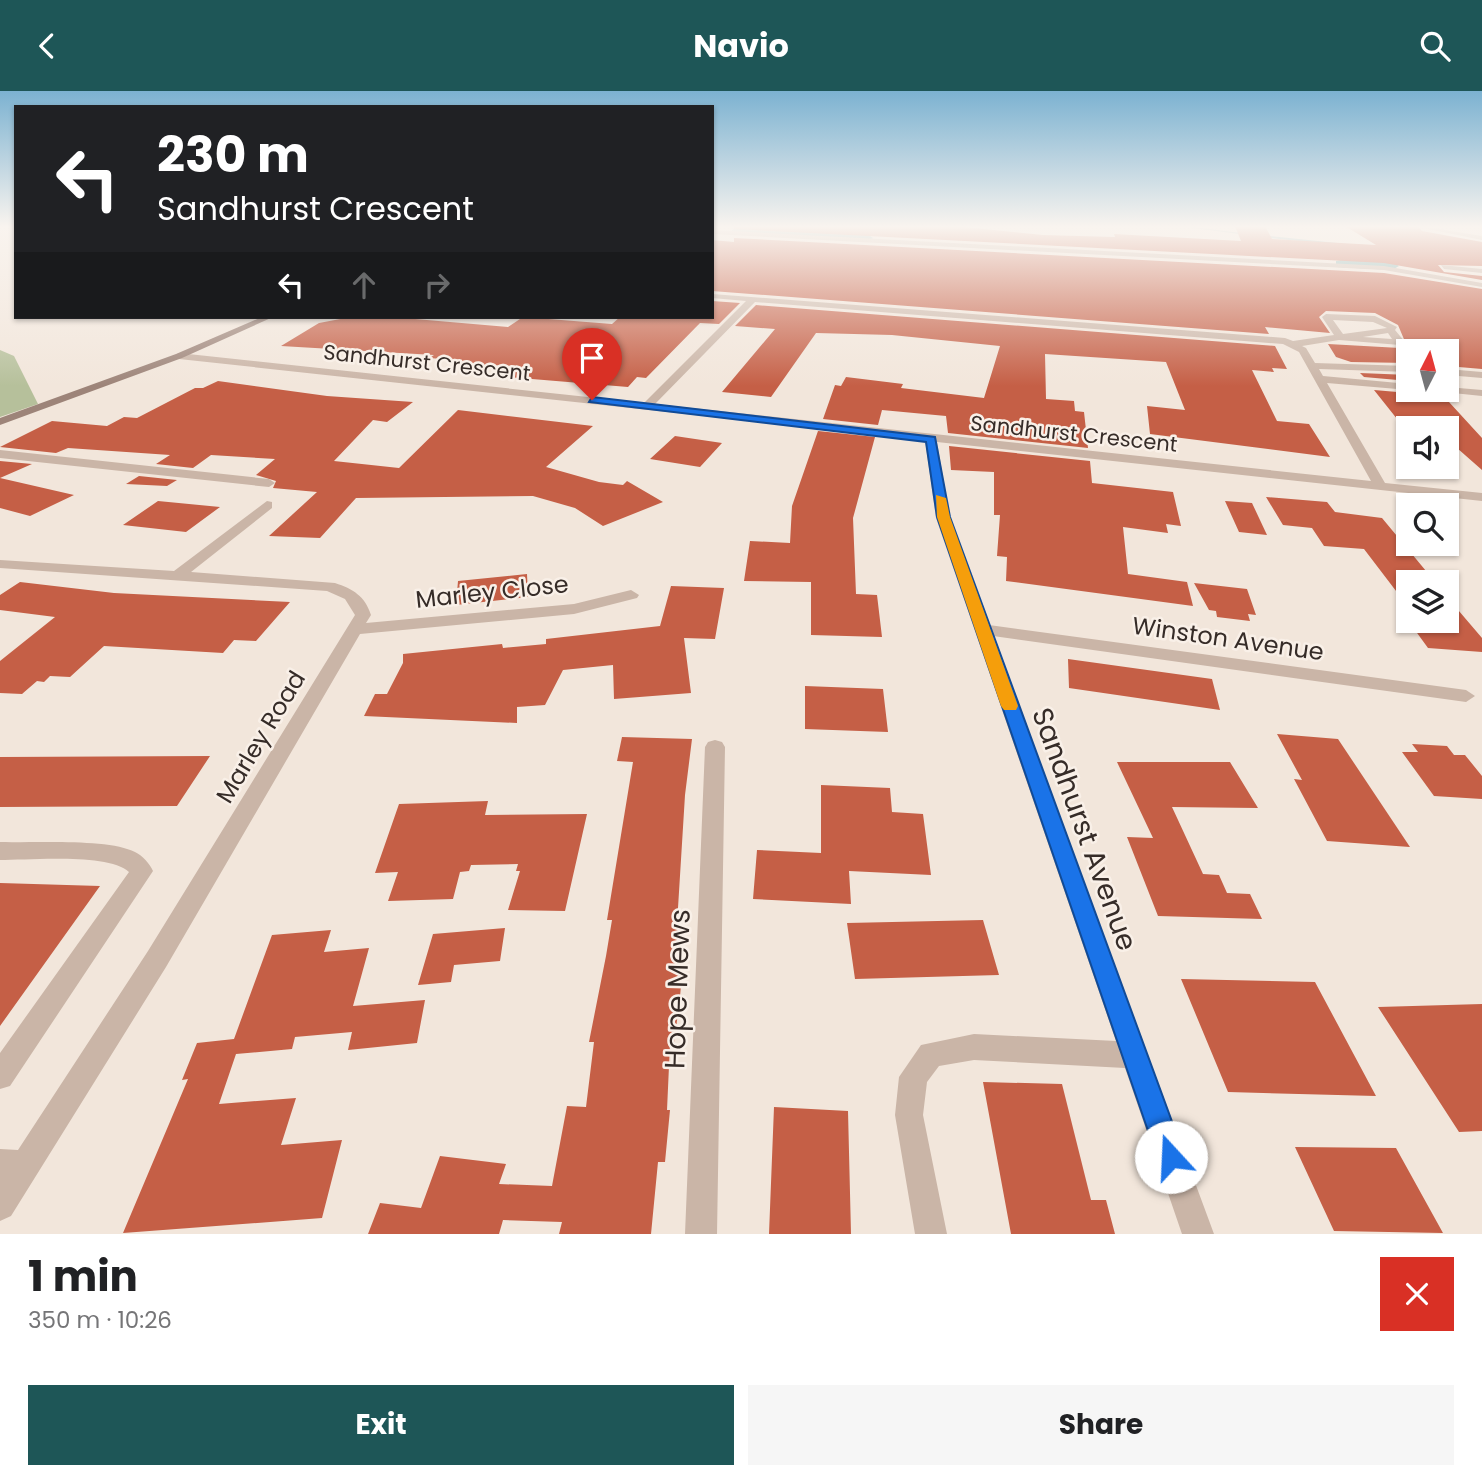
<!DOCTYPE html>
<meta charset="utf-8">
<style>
body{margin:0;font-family:Poppins,sans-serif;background:#f6f6f6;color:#202124;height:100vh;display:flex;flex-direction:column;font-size:26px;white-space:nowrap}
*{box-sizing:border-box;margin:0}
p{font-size:23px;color:#757577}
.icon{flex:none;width:38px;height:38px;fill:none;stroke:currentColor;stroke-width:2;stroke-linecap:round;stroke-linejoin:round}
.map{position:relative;height:1143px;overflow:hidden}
.drawer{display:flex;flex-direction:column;background:#fff;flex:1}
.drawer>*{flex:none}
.guide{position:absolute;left:14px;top:14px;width:700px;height:214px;border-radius:0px;box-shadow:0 2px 5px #0004;background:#202124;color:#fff;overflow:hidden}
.needle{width:46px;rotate:6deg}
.controls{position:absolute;left:1396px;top:248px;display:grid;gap:14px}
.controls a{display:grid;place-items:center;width:63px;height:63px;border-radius:0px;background:#fff;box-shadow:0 2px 5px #0004;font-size:35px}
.pin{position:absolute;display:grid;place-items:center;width:60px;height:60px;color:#fff;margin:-72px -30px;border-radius:50% 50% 50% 0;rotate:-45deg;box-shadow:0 0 7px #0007}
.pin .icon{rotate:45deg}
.me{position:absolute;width:77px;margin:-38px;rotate:340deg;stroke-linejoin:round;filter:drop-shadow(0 0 5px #0008)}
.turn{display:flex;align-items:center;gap:24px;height:147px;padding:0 28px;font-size:32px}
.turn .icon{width:91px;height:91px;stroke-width:2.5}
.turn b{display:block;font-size:49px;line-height:60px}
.lanes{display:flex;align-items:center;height:66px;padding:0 28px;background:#0003;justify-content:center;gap:35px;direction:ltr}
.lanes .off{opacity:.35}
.round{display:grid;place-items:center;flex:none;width:74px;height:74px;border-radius:0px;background:#f6f6f6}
.head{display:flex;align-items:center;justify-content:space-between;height:119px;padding:0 28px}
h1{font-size:42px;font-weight:700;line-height:52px}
.cta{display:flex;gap:14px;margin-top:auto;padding:14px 28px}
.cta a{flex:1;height:80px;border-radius:0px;background:#1e5657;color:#fff;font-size:28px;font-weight:700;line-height:80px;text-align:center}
.cta a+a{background:#f6f6f6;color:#202124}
header{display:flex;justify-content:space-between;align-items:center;height:91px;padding:0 28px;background:#1e5657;color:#fff;font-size:32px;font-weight:700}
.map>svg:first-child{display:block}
</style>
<header><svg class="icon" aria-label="back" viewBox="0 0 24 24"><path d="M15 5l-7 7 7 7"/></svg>Navio<svg class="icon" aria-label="search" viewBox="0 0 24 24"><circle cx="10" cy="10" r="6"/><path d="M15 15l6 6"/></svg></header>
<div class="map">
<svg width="1482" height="1143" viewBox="0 0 1482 1143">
<rect width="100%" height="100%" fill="#f2e6db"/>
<path fill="#b6c09b" d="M 0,259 L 14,265 L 38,313 L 0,326 Z"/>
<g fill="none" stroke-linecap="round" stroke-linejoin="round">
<path fill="#7aaeae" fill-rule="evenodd" d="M 1177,135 L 1186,135 L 1249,143 L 1247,144 Z
M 1261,144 L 1337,152 L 1339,153 L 1337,154 L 1260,146 Z"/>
<path fill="#7aaeae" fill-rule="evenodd" d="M 737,136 L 867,143 L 873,147 L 867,151 L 733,142 L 731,140 Z
M 1341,169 L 1392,171 L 1399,175 L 1392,179 L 1336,176 L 1336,170 Z"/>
</g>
<path fill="#c55f46" d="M 734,135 L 955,135 L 1043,144 L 1115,146 L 1114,143 L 1241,150 L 1235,135 L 1265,135 L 1272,148 L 1376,154 L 1345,135 L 1418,135 L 1422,140 L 1482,151 L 1482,175 L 1438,174 L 1444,181 L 1482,185 L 1482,189 L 1384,172 L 734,138 Z
M 734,147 L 1384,182 L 1482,198 L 1482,278 L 1447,275 L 1447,261 L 1409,261 L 1409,272 L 1351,271 L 1336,266 L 1328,253 L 1400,257 L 1406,253 L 1398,234 L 1375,222 L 1326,220 L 1319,226 L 1330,242 L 1265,236 L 1269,243 L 712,200 L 712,149 L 734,151 Z
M 712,210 L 740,212 L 719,233 L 700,232 L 646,287 L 637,286 L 628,296 L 508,286 L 516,275 L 450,273 L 456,269 L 429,267 L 434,264 L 281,255 L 319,232 L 351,226 L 392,226 L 508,236 L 523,226 L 612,233 L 620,226 L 712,226 Z
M 756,214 L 1275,255 L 1287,278 L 1272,277 L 1274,281 L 1252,279 L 1277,330 L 1309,333 L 1330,366 L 1150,343 L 1147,315 L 1185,319 L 1166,271 L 1045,263 L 1046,308 L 1074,310 L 1075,320 L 1084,321 L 1088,357 L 948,342 L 946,325 L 882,319 L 878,334 L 823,328 L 835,294 L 841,295 L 846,286 L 903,293 L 901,297 L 984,307 L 1000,255 L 892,244 L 816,242 L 771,306 L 722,301 L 775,238 L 735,235 Z
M 1360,282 L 1409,284 L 1409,290 L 1364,286 Z
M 218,290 L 327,305 L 413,311 L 387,331 L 373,329 L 334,370 L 399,377 L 458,319 L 593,335 L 546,376 L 599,391 L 623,394 L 627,390 L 663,411 L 603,435 L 575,417 L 533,405 L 356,407 L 320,447 L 269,445 L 317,401 L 273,397 L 276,390 L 256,384 L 275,368 L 211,364 L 193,377 L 156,373 L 170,364 L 68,357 L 56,362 L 0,356 L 52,330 L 107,335 L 124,326 L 137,327 L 195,297 L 203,297 Z
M 1374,299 L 1409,302 L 1438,299 L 1482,347 L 1482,379 L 1457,357 L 1447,356 L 1447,338 L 1409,338 L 1409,343 Z
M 818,340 L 875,346 L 853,427 L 856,503 L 877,504 L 882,546 L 811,544 L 811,491 L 744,490 L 750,450 L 790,452 L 792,415 Z
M 675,345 L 722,352 L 700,376 L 650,368 Z
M 949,355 L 1090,370 L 1092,392 L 1173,401 L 1181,435 L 1166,433 L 1168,442 L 1123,436 L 1128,483 L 1187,491 L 1193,515 L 1006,490 L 1007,466 L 997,465 L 1000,424 L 994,424 L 994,381 L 951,379 Z
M 0,370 L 32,373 L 0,387 L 74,404 L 30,425 L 0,417 Z
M 139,385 L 177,389 L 167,395 L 126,393 Z
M 1266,406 L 1327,411 L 1335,421 L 1382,427 L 1436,492 L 1409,492 L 1409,517 L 1364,458 L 1324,455 L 1312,437 L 1283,434 Z
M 158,410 L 220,416 L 186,441 L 123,434 Z
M 1225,410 L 1252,412 L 1267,444 L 1239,441 Z
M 527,483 L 528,506 L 456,514 L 458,490 Z
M 20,491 L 114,502 L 290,511 L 256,550 L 234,549 L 223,562 L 104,555 L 70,586 L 50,585 L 44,591 L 37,590 L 22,603 L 0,602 L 0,570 L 55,526 L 0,519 L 0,504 Z
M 1194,492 L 1247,498 L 1256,524 L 1248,523 L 1250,530 L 1217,526 L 1216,520 L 1209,519 Z
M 671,495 L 724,497 L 715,548 L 684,547 L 691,602 L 614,608 L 613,574 L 563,579 L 545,614 L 517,616 L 517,632 L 364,625 L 375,603 L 387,603 L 403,572 L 403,563 L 502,553 L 503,557 L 546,553 L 546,548 L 660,535 Z
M 1447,506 L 1482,547 L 1482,561 L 1428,557 L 1404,524 L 1409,524 L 1409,530 L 1447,530 Z
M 1068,568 L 1212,588 L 1220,619 L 1069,597 Z
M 805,595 L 883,598 L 888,641 L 805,638 Z
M 1277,643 L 1338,648 L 1410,756 L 1327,750 L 1294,688 L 1302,689 Z
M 622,646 L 692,648 L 685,704 L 677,833 L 681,833 L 678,871 L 683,871 L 680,906 L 674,953 L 670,953 L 667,1019 L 670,1019 L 665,1071 L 658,1071 L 651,1143 L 559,1143 L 562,1131 L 503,1129 L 499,1143 L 368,1143 L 380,1112 L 421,1117 L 440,1065 L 506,1073 L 499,1093 L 552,1095 L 567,1015 L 586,1016 L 594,951 L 589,951 L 606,865 L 612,829 L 607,829 L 633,671 L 617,670 Z
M 1412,653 L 1447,655 L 1454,664 L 1465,664 L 1482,685 L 1482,708 L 1434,705 L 1402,661 L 1418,661 Z
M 210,665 L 177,715 L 0,716 L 0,666 Z
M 1117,671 L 1230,671 L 1258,717 L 1172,716 L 1203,783 L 1219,784 L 1227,802 L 1250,803 L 1262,828 L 1158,825 L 1127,746 L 1153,747 Z
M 821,694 L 890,697 L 892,721 L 923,723 L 931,784 L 849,780 L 851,813 L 753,808 L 757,759 L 821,762 Z
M 488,710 L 485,724 L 587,723 L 565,820 L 508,819 L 520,780 L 516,780 L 518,773 L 471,774 L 469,780 L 460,781 L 453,808 L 388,810 L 398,781 L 375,782 L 399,713 Z
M 0,792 L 100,795 L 0,935 Z
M 983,829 L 999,884 L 855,888 L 847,832 Z
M 505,837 L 500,870 L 454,874 L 451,891 L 418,894 L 433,843 Z
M 331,839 L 324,861 L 369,857 L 353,915 L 425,909 L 417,952 L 348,959 L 352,941 L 295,946 L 292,958 L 236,963 L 219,1013 L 296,1007 L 281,1054 L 342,1049 L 322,1127 L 123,1142 L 188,988 L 182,989 L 197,952 L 234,948 L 272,844 Z
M 1181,888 L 1315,891 L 1376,1005 L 1228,1001 Z
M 1482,913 L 1482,1040 L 1459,1041 L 1378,916 Z
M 983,991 L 1062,993 L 1091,1109 L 1106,1109 L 1115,1143 L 1011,1143 Z
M 774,1016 L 848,1020 L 851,1143 L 769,1143 Z
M 1295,1056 L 1396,1057 L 1443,1142 L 1334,1140 Z"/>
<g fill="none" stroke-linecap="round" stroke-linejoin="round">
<path fill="#cab5a7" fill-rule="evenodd" d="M 1420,135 L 1482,145 L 1482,149 L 1423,137 Z
M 712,139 L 1384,175 L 1482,192 L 1482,196 L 1384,179 L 712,143 Z
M 1441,174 L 1482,178 L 1482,182 L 1444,178 Z
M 712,203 L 1285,247 L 1293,250 L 1334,244 L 1322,226 L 1326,223 L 1375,225 L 1397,236 L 1395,239 L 1405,251 L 1400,254 L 1339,249 L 1302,255 L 1306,257 L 1315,272 L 1409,275 L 1409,281 L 1319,278 L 1323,285 L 1409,293 L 1409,299 L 1327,292 L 1385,392 L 1482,402 L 1482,410 L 937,351 L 950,427 L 989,534 L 1466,599 L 1475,605 L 1466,611 L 993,545 L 1214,1143 L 1182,1143 L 1125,977 L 974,969 L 939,975 L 927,991 L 923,1024 L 947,1143 L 915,1143 L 895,1024 L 899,986 L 921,954 L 974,943 L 1116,950 L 936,427 L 925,349 L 179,268 L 174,265 L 179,262 L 644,312 L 746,210 L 712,207 ZM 755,211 L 1283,253 L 1299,261 L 1371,390 L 655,313 ZM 1333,229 L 1373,231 L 1387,237 L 1343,243 ZM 1388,242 L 1392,248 L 1363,246 Z
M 1447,278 L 1482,281 L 1482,287 L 1447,284 Z
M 1447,296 L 1482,299 L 1482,305 L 1443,301 L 1442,299 L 1447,299 Z
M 0,359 L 269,388 L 275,392 L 269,396 L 0,367 Z
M 267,410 L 272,411 L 272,417 L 191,481 L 335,492 C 353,498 365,505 371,524 L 366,532 L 574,513 L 631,499 L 639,504 L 637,507 L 574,523 L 360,543 L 166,876 L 11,1125 L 0,1130 L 0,1058 L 18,1059 L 148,860 L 355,524 L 345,508 L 327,500 L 0,477 L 0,469 L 174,480 Z
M 715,649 L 722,651 L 725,656 L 717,1143 L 685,1143 L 705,656 L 708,651 Z
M 0,751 C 32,752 109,747 135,761 C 142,764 150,773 153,780 L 10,995 L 0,998 L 0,962 L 129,781 C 109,762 29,769 0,769 Z"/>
<path fill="#9d8479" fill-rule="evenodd" d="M 262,226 L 273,226 L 182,267 L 0,334 L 0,327 L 176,263 Z"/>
</g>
<linearGradient id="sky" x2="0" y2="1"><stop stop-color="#7cb2d1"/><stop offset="0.46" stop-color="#f9f4ef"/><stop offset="1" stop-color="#f9f4ef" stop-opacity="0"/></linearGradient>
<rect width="1482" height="295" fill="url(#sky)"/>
<path fill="#1a73e8" stroke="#114b97" stroke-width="2" d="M 592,306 L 935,346 L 950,426 L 1185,1066 L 1181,1076 L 1171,1080 L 1161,1076 L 1157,1066 L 937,426 L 926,351 L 589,311 Z"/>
<path fill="#f59e0b" d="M 936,404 L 946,407 L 950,426 L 1018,615 L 1016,619 L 1004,619 L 1001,615 L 937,426 Z"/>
<g text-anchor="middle" stroke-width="5" stroke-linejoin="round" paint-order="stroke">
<g font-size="21" fill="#362c28" stroke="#f9f0e8">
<text transform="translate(427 272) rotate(6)" y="7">Sandhurst Crescent</text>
<text transform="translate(1074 343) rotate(6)" y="7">Sandhurst Crescent</text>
</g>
<g font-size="24" fill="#362c28" stroke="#f9f0e8">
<text transform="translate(492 501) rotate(-6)" y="8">Marley Close</text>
<text transform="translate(1228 548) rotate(8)" y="8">Winston Avenue</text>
<text transform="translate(261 646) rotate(-59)" y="8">Marley Road</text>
</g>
<g font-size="28" fill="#362c28" stroke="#f9f0e8">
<text transform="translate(1085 738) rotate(70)" y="10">Sandhurst Avenue</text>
<text transform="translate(677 898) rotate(-88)" y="10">Hope Mews</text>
</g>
</g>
</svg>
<div class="controls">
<a><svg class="needle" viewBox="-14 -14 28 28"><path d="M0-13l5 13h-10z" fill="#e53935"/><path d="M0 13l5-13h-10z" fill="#757577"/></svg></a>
<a><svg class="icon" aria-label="sound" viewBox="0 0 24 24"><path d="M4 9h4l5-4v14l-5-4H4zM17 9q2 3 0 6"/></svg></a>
<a><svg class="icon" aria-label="search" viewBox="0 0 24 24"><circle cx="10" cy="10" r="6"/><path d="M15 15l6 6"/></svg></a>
<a><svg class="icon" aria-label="layers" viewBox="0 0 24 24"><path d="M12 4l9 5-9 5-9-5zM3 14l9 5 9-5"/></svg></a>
</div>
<div class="pin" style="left:592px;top:309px;background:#d93025"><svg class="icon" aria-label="arrive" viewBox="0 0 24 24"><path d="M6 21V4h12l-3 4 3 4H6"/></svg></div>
<svg class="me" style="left:1171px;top:1066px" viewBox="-20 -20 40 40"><circle r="19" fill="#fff"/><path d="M0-13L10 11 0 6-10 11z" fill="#1a73e8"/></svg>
<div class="guide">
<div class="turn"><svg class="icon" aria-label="left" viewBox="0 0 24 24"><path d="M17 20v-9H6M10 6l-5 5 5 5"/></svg><div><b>230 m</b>Sandhurst Crescent</div></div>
<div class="lanes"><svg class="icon" aria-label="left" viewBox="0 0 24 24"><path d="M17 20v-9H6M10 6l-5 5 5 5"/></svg><svg class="icon off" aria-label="ahead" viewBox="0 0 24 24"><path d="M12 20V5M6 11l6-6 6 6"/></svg><svg class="icon off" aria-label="right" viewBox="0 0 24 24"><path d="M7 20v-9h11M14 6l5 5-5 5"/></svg></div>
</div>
</div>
<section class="drawer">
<div class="head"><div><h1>1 min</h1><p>350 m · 10:26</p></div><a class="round" style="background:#d93025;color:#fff"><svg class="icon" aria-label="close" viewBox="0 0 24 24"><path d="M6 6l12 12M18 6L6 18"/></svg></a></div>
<div class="cta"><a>Exit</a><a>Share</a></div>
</section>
